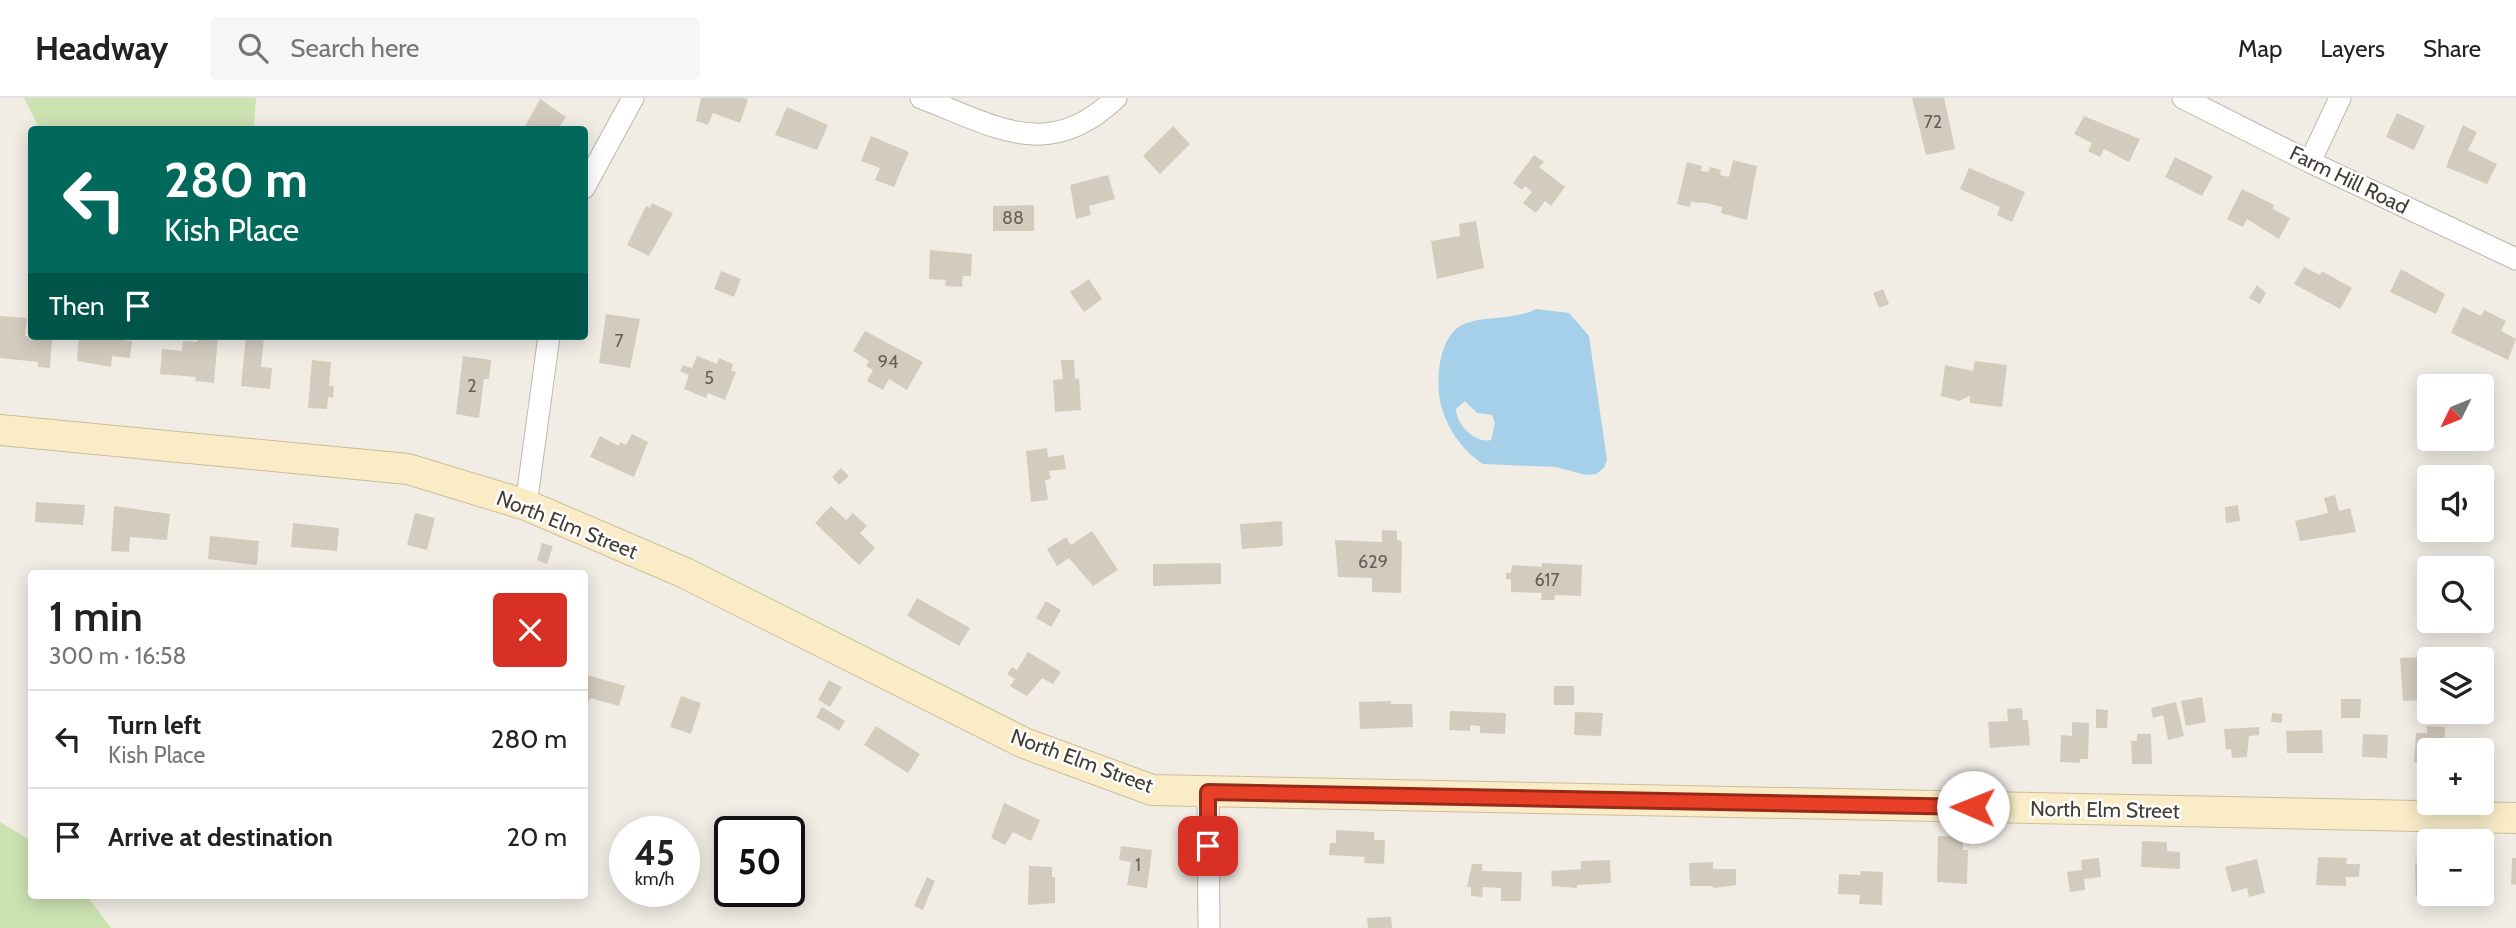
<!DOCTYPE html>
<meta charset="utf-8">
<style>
body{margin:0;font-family:Cabin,sans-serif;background:#f6f6f6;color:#222;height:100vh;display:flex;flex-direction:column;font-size:26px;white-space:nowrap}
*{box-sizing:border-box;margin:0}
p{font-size:23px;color:#767676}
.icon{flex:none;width:38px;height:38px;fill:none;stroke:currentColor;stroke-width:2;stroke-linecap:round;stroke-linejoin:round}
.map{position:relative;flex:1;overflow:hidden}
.details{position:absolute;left:28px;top:472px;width:560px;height:329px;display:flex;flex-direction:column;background:#fff;border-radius:7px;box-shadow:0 4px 18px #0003}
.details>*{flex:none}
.guide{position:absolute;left:28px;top:28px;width:560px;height:214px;border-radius:7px;box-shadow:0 4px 18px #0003;background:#00695c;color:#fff;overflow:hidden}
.needle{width:46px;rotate:227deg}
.tools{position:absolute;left:2417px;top:276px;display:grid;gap:14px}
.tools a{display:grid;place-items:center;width:77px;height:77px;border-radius:7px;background:#fff;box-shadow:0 4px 18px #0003;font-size:35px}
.speed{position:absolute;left:609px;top:718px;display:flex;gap:14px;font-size:35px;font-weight:700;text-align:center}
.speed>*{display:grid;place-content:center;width:91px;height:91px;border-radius:50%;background:#fff;box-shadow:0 4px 18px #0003;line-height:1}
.speed small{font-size:18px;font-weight:400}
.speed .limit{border:4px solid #111;border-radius:10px;background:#fff;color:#111}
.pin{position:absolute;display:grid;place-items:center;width:60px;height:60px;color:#fff;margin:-30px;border-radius:14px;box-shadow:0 4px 10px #0006}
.me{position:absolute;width:77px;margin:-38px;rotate:271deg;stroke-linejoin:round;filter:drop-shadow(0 0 5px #0008)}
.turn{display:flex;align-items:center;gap:24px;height:147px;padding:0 21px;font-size:32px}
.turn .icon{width:91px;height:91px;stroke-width:2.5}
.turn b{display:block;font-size:49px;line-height:60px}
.then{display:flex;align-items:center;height:66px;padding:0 21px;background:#0003;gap:14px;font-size:26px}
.round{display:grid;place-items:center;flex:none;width:74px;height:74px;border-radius:7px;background:#f6f6f6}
.summary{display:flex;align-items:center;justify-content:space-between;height:119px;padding:0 21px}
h1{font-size:42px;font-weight:600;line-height:52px}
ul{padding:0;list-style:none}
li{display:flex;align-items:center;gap:21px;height:98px;padding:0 21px;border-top:2px solid #e0e0e0}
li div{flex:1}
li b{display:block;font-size:26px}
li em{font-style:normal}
header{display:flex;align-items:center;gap:42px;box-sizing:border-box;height:98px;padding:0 35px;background:#fff;border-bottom:2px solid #e0e0e0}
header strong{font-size:33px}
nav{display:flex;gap:38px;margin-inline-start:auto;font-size:24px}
.search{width:490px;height:63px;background:#f6f6f6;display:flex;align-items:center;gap:18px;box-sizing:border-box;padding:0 24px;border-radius:7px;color:#767676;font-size:26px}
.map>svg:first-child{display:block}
</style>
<header>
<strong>Headway</strong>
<div class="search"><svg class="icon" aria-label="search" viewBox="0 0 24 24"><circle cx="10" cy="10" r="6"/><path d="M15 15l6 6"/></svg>Search here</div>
<nav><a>Map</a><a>Layers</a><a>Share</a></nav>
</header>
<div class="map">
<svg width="2516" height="830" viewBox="0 0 2516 830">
<rect width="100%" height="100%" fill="#f1ede5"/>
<path fill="#cde2b1" d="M 24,0 L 256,0 L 254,31 L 40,32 Z
M 0,724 L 31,743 L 32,798 L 87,798 L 111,830 L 0,830 Z"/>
<path fill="#a6cfe9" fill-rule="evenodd" d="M 1536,211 L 1569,215 L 1589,238 L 1607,362 L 1604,370 L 1596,376 L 1586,377 L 1556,369 L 1483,366 C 1464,354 1449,333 1442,311 C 1435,288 1437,240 1462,227 C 1483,217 1513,223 1536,211 ZM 1465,303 L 1477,315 L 1492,317 L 1495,325 L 1491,342 C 1475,346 1456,326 1456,311 Z"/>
<path fill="#d4cbbf" d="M 701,0 L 744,0 L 748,2 L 740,25 L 713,15 L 708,27 L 696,23 Z
M 1912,0 L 1944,0 L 1955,51 L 1926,57 Z
M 540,1 L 566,19 L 557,32 L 523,32 Z
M 787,9 L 828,27 L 817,52 L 775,37 Z
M 2397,15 L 2425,28 L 2414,52 L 2386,39 Z
M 2084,18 L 2140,41 L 2129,64 L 2104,51 L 2100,59 L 2088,53 L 2092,45 L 2074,36 Z
M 2463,27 L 2477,34 L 2468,52 L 2497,66 L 2487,86 L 2446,69 Z
M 1173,28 L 1190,46 L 1160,76 L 1143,58 Z
M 871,38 L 909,54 L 894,89 L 875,82 L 880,70 L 861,63 Z
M 1534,57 L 1544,64 L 1539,69 L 1565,89 L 1551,108 L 1545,103 L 1536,115 L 1523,105 L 1532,94 L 1525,88 L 1522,92 L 1513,85 Z
M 2175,59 L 2213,78 L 2202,98 L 2165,79 Z
M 1733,62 L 1757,68 L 1747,122 L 1721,115 L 1722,109 L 1706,105 L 1691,104 L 1690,109 L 1677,106 L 1687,64 L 1702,68 L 1701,73 L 1709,74 L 1710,69 L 1721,72 L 1720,77 L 1729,79 Z
M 1969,70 L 2025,94 L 2012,124 L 1997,117 L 2000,109 L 1960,91 Z
M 1108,77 L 1115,101 L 1089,108 L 1091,117 L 1076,121 L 1070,87 Z
M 2242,91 L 2274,107 L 2273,111 L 2290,120 L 2279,141 L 2247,121 L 2243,129 L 2227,121 Z
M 652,105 L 673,115 L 649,158 L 627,147 L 646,108 L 650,110 Z
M 1034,107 L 1034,133 L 993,133 L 993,108 Z
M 1476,123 L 1484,170 L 1437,181 L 1431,143 L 1460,138 L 1459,126 Z
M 930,152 L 972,156 L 971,178 L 963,178 L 962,189 L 945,188 L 946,182 L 929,181 Z
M 2304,169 L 2320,177 L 2322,173 L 2352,190 L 2340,211 L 2294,186 Z
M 2401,171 L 2445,196 L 2436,216 L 2390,194 Z
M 721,173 L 741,181 L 734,199 L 714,191 Z
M 1089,181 L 1102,201 L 1084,214 L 1070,194 Z
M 2257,187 L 2266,195 L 2260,206 L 2249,200 Z
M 1883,191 L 1889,206 L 1879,210 L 1873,195 Z
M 2463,209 L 2481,218 L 2484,212 L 2506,223 L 2501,233 L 2516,241 L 2508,262 L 2451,235 Z
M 606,216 L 640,221 L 630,270 L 599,265 Z
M 0,218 L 27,220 L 25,238 L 52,241 L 50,270 L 38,269 L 38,264 L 0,260 Z
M 865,233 L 923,264 L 907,292 L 889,281 L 883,292 L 867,283 L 873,272 L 866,268 L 869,263 L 853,253 Z
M 79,238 L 132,243 L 130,260 L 112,258 L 111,269 L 77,263 Z
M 199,238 L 218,238 L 214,285 L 195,283 L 196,279 L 160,276 L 162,251 L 182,253 L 183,243 L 197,244 Z
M 246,238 L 264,239 L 261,269 L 272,270 L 270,291 L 241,288 Z
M 463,258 L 491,262 L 489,281 L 484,281 L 479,320 L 456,316 Z
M 697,258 L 717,266 L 719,260 L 733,266 L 731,272 L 736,274 L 725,302 L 708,295 L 706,300 L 684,291 L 689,277 L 680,273 L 683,267 L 692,270 Z
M 312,262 L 331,264 L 329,288 L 334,288 L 333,300 L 328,299 L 327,311 L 308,310 Z
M 1061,262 L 1074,262 L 1075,281 L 1079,280 L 1081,312 L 1055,314 L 1053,282 L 1063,281 Z
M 1975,263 L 2007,267 L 2002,309 L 1970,305 L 1970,298 L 1959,303 L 1941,298 L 1945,267 L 1973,273 Z
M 632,336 L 648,344 L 634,379 L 590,359 L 600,338 L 619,348 L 620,344 L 626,347 Z
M 1047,350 L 1048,359 L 1064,357 L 1066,371 L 1049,373 L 1051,381 L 1045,382 L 1048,402 L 1031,404 L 1026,353 Z
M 841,370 L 849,378 L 839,387 L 832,379 Z
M 2335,397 L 2339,413 L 2350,410 L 2356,434 L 2300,443 L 2295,423 L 2328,415 L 2324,400 Z
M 36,404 L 85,407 L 83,427 L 35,424 Z
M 2238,407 L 2240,423 L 2226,425 L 2225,409 Z
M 114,408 L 170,416 L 167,442 L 130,439 L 129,454 L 111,453 Z
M 831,408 L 846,422 L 853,415 L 867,428 L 860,435 L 875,450 L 859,467 L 815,425 Z
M 415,415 L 435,420 L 427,452 L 407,447 Z
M 1282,423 L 1283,448 L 1242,451 L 1240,426 Z
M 293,425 L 339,430 L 337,453 L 291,449 Z
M 1382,432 L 1397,433 L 1397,442 L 1402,443 L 1401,495 L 1372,494 L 1372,480 L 1338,479 L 1335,442 L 1382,444 Z
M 1092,433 L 1118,472 L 1093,488 L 1069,460 L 1057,468 L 1047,451 L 1066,439 L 1071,447 Z
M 210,438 L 259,443 L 257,467 L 208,461 Z
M 542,445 L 553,448 L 547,466 L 537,462 Z
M 1221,465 L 1221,486 L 1153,488 L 1153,466 Z
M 1542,465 L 1582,467 L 1581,498 L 1555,497 L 1554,502 L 1541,502 L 1542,495 L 1511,494 L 1511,481 L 1506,481 L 1506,475 L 1511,475 L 1512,467 L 1542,469 Z
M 917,500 L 970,530 L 959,548 L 907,518 Z
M 1046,503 L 1061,512 L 1051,529 L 1036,520 Z
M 1028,554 L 1061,574 L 1053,586 L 1042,580 L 1027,598 L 1010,588 L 1015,581 L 1007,576 L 1012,569 L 1017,572 Z
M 2426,559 L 2429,602 L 2403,603 L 2400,560 Z
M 584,576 L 625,588 L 619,608 L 590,600 L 584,617 Z
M 829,582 L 842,589 L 830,609 L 818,602 Z
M 1554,588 L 1574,588 L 1574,607 L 1554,607 Z
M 681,598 L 701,605 L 691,636 L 670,629 Z
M 2202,599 L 2206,624 L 2186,628 L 2181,603 Z
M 2341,601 L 2361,601 L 2360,620 L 2341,620 Z
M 1391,603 L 1391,606 L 1412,606 L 1413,629 L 1360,631 L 1359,604 Z
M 2176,604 L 2184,638 L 2168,642 L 2163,617 L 2153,620 L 2151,610 Z
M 822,609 L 845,623 L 839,633 L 816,619 Z
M 2022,610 L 2023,622 L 2028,622 L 2030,647 L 1990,650 L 1988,624 L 2008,623 L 2007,611 Z
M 2096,611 L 2108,612 L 2107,630 L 2096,630 Z
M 1450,613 L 1506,615 L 1505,636 L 1480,635 L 1480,628 L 1470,627 L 1470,633 L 1449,632 Z
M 1575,614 L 1603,615 L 1601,638 L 1574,637 Z
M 2272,615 L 2282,616 L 2282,625 L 2271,624 Z
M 2072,624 L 2089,625 L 2088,661 L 2080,661 L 2080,665 L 2060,664 L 2061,637 L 2072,638 Z
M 876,628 L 920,656 L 908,675 L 864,647 Z
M 2427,628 L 2445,629 L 2444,653 L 2429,653 L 2429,664 L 2414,664 L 2416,635 L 2427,635 Z
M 2259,629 L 2259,637 L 2249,638 L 2247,659 L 2232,660 L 2231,651 L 2226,652 L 2224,631 Z
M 2322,632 L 2323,655 L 2287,655 L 2286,633 Z
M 2137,636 L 2151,636 L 2152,666 L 2132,666 L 2131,643 L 2137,643 Z
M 2363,636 L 2388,637 L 2387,660 L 2362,659 Z
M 1004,705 L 1040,722 L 1031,743 L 1013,734 L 1005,747 L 991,740 Z
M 1336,732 L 1374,734 L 1374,742 L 1385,742 L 1384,766 L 1364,765 L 1365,759 L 1329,757 L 1330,745 L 1336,745 Z
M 1938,738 L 1963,739 L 1963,752 L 1968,752 L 1967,786 L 1937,784 Z
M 2142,743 L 2167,744 L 2167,753 L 2180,754 L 2180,771 L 2141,769 Z
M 1121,748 L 1152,752 L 1147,790 L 1127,787 L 1131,764 L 1119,762 Z
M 2318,759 L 2347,760 L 2346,766 L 2360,766 L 2359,779 L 2346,779 L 2346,788 L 2316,787 Z
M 2099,760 L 2101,779 L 2084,781 L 2085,792 L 2070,794 L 2067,774 L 2082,772 L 2081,762 Z
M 2512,760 L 2516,760 L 2516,787 L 2511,786 Z
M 2257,761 L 2265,795 L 2249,799 L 2247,790 L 2232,794 L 2225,769 Z
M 1610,762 L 1611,785 L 1577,787 L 1577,790 L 1552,788 L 1551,773 L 1581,771 L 1581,763 Z
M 1713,764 L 1713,771 L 1736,771 L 1736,787 L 1714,790 L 1712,788 L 1690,788 L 1689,765 Z
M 2415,765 L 2429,765 L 2429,798 L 2416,798 Z
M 1472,766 L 1482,766 L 1482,773 L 1522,774 L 1521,803 L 1501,803 L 1501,790 L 1483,789 L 1482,799 L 1471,798 L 1471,789 L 1467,789 Z
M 1029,768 L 1052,769 L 1052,779 L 1055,779 L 1055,805 L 1028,807 Z
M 1861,773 L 1883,774 L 1882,807 L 1859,806 L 1860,797 L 1838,796 L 1839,776 L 1860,777 Z
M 927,779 L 935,783 L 923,812 L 914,808 Z
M 1391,819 L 1392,830 L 1368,830 L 1367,820 Z"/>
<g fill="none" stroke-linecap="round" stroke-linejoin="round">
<defs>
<path id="minor" d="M 921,0 C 996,28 1048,65 1116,0
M 2183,0 L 2310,64 L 2516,161
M 2310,64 L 2340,0
M 584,90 L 633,0
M 526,407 L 549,238
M 1208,694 L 1209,830"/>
<path id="secondary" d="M 0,332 L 408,371 L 526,407 L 685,475 L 1024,645 L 1152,692 L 2516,720"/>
</defs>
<use href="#minor" stroke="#beb7ac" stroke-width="23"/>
<use href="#secondary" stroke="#cdbe98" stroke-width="32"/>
<use href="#minor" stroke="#fff" stroke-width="21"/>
<use href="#secondary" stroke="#f9ecc7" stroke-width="30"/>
</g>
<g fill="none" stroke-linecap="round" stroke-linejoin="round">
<defs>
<path id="route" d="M 1208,748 L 1208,694 L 1973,709"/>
</defs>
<use href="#route" stroke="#962a19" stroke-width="18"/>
<use href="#route" stroke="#e74027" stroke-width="12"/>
</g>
<g text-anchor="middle" stroke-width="5" stroke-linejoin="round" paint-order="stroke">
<g font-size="18" fill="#676058">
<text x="1933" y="30">72</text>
<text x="1013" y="126">88</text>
<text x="619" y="249">7</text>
<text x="888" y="270">94</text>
<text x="709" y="286">5</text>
<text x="472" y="294">2</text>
<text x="1373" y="470">629</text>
<text x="1547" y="488">617</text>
<text x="1138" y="773">1</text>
</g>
<g font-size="21" fill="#433d35" stroke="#fff">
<text transform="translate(2349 82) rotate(26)" y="7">Farm Hill Road</text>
<text transform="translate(567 427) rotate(22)" y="7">North Elm Street</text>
<text transform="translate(1082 663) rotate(20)" y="7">North Elm Street</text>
<text transform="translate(2105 712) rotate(1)" y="7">North Elm Street</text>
</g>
</g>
</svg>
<div class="tools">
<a><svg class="needle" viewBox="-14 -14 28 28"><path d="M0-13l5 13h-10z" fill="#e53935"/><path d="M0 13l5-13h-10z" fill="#767676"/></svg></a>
<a><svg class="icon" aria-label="sound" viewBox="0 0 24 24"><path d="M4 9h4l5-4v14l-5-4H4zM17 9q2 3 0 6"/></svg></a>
<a><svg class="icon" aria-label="search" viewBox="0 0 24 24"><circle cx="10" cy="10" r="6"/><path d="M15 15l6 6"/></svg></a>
<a><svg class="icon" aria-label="layers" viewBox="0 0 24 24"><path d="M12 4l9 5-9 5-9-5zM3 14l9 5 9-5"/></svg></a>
<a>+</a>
<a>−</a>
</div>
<div class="speed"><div>45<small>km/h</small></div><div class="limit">50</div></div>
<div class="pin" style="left:1208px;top:748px;background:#d93025"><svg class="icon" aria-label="arrive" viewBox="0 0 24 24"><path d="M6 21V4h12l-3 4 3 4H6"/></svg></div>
<svg class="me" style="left:1973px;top:709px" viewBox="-20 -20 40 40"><circle r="19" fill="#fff"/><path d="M0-13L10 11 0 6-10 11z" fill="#e74027"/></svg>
<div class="guide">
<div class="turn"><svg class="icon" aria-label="left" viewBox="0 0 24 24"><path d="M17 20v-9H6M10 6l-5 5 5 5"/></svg><div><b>280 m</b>Kish Place</div></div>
<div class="then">Then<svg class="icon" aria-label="arrive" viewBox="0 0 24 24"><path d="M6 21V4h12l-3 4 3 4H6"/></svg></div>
</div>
<section class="details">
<div class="summary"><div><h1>1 min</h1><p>300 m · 16:58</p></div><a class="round" style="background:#d93025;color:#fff"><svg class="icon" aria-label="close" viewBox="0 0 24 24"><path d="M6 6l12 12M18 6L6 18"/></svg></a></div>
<ul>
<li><svg class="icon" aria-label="left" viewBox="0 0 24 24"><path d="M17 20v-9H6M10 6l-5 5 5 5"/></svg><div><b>Turn left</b><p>Kish Place</p></div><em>280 m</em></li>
<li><svg class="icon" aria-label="arrive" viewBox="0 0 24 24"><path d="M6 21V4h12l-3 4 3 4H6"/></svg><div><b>Arrive at destination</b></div><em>20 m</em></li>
</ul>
</section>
</div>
